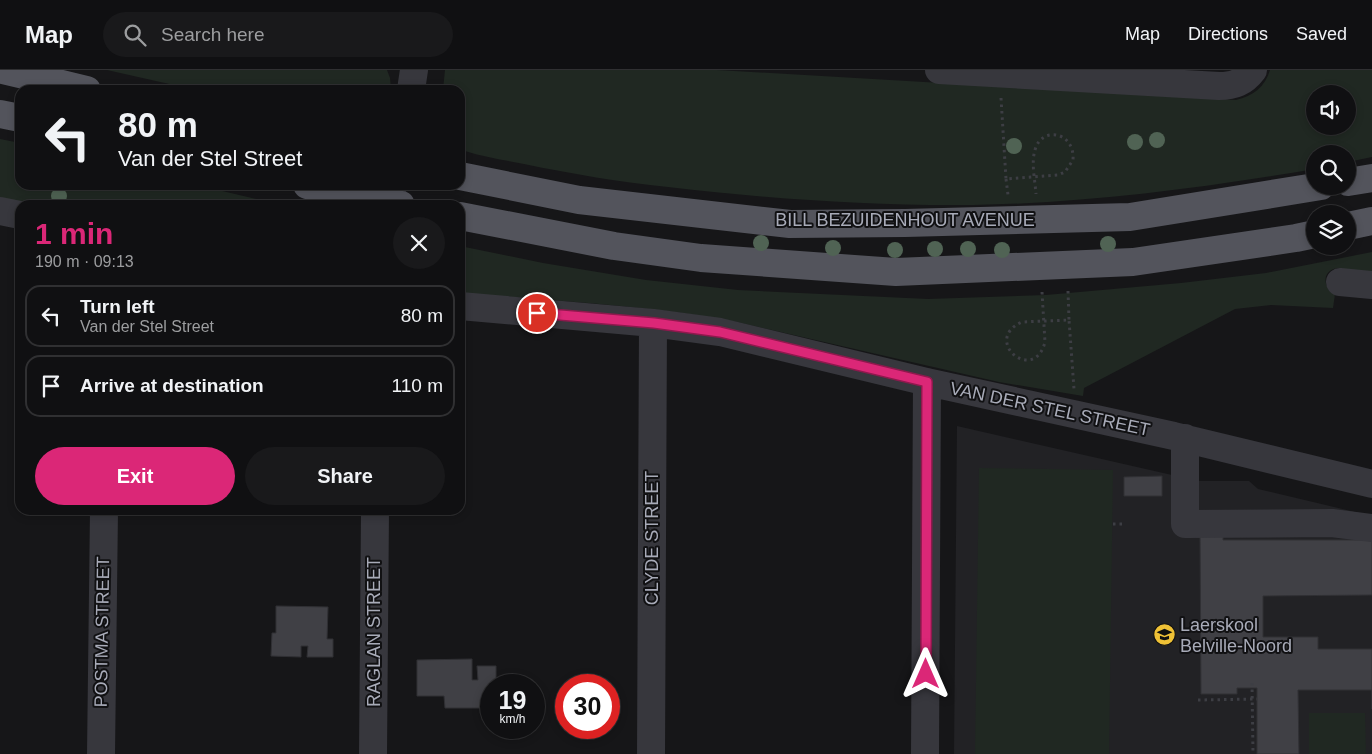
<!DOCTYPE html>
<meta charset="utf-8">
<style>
body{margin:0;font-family:Arial,sans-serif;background:#19191b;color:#f1f3f6;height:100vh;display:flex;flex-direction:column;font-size:19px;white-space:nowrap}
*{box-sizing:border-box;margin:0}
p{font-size:16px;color:#9c9d9f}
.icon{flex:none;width:28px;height:28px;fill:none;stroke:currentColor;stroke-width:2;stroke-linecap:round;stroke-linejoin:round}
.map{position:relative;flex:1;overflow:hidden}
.details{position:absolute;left:15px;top:130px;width:450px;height:315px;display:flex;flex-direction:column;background:#101012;border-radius:15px;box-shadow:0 2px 8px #0003,0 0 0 1px #303032}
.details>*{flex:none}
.banner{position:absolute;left:15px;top:15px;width:450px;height:105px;border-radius:15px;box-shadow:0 2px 8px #0003,0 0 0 1px #303032;background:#101012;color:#f1f3f6;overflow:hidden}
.fabs{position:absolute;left:1306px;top:15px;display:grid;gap:10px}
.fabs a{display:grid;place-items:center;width:50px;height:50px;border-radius:50%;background:#101012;box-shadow:0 2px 8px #0003,0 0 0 1px #303032;font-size:25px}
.speed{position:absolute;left:480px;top:604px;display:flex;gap:10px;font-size:25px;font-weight:700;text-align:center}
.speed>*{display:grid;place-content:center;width:65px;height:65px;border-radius:50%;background:#101012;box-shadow:0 2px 8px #0003,0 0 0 1px #303032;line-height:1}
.speed small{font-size:12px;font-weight:400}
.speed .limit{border:8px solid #d22;background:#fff;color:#111}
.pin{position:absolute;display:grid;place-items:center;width:42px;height:42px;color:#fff;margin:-21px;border:2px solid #fff;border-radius:50%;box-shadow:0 1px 5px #0007}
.me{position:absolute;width:55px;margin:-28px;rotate:0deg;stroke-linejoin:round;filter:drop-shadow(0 0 4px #0008)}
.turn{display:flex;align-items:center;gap:18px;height:105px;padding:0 20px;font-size:22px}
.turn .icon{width:65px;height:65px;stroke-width:2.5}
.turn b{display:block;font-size:35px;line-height:42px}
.round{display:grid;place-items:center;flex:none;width:52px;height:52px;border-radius:26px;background:#19191b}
.summary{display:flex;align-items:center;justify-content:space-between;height:85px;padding:0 20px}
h1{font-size:30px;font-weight:700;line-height:38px;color:#db2777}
.cta{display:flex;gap:10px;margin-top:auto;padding:10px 20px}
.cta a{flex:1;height:58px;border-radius:30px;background:#db2777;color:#fff;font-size:20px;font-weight:700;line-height:58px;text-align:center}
.cta a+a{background:#19191b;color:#f1f3f6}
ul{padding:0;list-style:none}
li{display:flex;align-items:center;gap:15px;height:62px;margin:0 10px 8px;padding:0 10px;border:2px solid #303032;border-radius:15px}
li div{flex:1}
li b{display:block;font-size:19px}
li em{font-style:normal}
header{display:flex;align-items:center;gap:30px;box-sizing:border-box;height:70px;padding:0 25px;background:#101012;border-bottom:1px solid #303032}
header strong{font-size:24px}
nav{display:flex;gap:28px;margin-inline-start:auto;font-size:18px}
.search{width:350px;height:45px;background:#19191b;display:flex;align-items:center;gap:12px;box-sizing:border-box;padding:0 18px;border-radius:28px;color:#9c9d9f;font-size:19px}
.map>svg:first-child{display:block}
</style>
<header>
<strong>Map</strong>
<div class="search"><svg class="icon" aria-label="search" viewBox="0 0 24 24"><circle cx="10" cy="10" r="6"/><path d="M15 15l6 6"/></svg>Search here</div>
<nav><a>Map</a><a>Directions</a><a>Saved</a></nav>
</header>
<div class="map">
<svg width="1372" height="684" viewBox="0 0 1372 684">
<rect width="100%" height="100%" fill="#161618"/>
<path fill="#222225" d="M 957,356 L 1172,405 L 1173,411 L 1249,411 L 1258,419 L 1372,446 L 1372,684 L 954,684 Z"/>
<path fill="#202822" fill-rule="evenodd" d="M 107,0 L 387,0 L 390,8 L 391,19 L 196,20 Z
M 445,0 L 717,0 L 1236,30 C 1253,26 1265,17 1270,0 L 1372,0 L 1372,87 L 1348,92 L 1348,84 L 1315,84 L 1315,99 C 1202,118 1088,133 973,135 C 871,136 770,129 668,117 C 620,112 572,104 524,94 C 504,90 484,87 465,81 L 460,78 L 460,20 L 443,20 ZM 1315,24 L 1348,24 L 1348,56 L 1315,56 Z
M 0,69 L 20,73 L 20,115 L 197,115 L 282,135 L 29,135 L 0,128 Z
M 460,176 L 543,193 L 646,210 L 738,220 L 928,229 L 1046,225 L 1181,213 L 1266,203 L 1372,182 L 1372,205 C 1367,205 1361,205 1356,204 C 1349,203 1343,197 1337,198 C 1321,201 1323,218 1335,224 L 1333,238 L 1271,235 L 1235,239 L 1084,318 L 1083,326 L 999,312 L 737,252 C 646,235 553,231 460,223 Z
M 979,398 L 1113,400 L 1109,684 L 975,684 Z
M 1309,643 L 1365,643 L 1366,684 L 1309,684 Z"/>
<path fill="#404045" stroke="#303034" d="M 1162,406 L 1162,426 L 1124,426 L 1124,407 Z
M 1200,461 L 1223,461 L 1223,470 L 1372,470 L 1372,525 L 1263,526 L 1263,567 L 1318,567 L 1318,579 L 1372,579 L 1372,639 L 1372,620 L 1298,620 L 1299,684 L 1257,684 L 1257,618 L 1237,618 L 1237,624 L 1201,624 Z
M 276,536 L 328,537 L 327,569 L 333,569 L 333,587 L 307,587 L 308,576 L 301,576 L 301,587 L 271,586 L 272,563 L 276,563 Z
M 472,589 L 472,610 L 478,610 L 477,596 L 496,596 L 496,615 L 491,615 L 491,638 L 445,638 L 444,626 L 417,626 L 417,590 Z"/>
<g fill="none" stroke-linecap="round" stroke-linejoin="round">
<path stroke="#3d3e44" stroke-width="3" stroke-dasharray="2.5 4" stroke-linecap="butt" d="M 1001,28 L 1006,109 L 1058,105 L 1065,102 L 1073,90 C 1075,61 1041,56 1035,80 C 1031,93 1035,110 1036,124
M 1006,109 L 1008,125
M 1068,221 L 1069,250
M 1042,222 L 1045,272 C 1034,315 981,270 1022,252 L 1069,250 L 1074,319
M 1113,454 L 1123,454
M 1252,613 L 1253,684
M 1198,630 L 1257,629"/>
<path stroke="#37373d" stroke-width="28" d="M 939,0 L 1219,16 C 1234,16 1244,12 1253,0
M 411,20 L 414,0
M 390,135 L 393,115
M 0,141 L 20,145
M 1340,212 L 1372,215
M 460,236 L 653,253 L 720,262 L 927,312 L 1174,366 L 1372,414
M 1185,368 L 1185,454 L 1332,453 L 1372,458
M 101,684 L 104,440
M 373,684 L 375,440
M 651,684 L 653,253
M 925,684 L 927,312"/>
<path stroke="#53545c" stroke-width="28" d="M 3,0 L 87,20
M 0,44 L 20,48
M 460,106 L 579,130 L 790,154 L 905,153 L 1130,147 L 1321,116
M 1348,112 L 1372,108
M 307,115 L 401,135
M 460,146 L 614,176 L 701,188 L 896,202 L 1133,192 L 1296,168 L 1315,164
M 1348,156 L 1372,151"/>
</g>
<g fill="#506354">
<circle cx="1157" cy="70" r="8"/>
<circle cx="1135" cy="72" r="8"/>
<circle cx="1014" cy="76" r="8"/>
<circle cx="59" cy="126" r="8"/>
<circle cx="761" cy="173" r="8"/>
<circle cx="1108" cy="174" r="8"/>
<circle cx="833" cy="178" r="8"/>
<circle cx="935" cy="179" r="8"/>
<circle cx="968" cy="179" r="8"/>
<circle cx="895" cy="180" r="8"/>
<circle cx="1002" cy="180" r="8"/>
</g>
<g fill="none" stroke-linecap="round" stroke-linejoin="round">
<defs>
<path id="route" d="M 537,243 L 654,253 L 720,262 L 927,312 L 926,604"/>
</defs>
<use href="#route" stroke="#8e194d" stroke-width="12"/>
<use href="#route" stroke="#db2777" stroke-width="9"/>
</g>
<defs>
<symbol id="school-disc" viewBox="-11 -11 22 22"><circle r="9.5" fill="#f0c236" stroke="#111113"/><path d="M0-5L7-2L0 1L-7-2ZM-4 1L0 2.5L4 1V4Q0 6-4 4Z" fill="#111"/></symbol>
</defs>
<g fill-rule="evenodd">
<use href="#school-disc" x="1152" y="552" width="25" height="25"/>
</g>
<g text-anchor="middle" stroke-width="4" stroke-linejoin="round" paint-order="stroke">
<g font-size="18" fill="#a8abb8" stroke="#111113">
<text x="905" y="156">BILL BEZUIDENHOUT AVENUE</text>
<text transform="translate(1050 339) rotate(12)" y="6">VAN DER STEL STREET</text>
<text transform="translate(652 468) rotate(-90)" y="6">CLYDE STREET</text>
<text transform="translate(102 562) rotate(-89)" y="6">POSTMA STREET</text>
<text transform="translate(374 562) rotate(-90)" y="6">RAGLAN STREET</text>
</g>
<g font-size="18" fill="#a8abb8" stroke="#111113" text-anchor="start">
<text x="1180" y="561">Laerskool<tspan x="1180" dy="21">Belville-Noord</tspan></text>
</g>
</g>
</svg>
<div class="fabs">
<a><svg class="icon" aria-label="sound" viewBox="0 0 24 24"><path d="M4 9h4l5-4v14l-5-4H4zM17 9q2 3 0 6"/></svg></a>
<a><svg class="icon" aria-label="search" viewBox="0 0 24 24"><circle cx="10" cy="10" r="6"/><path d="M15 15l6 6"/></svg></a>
<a><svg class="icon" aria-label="layers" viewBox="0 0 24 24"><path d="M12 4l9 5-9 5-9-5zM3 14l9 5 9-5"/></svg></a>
</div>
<div class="speed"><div>19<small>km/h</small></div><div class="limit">30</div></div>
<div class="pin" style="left:537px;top:243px;background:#d93025"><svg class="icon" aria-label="arrive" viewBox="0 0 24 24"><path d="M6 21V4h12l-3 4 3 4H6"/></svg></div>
<svg class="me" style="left:926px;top:604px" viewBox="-20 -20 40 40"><path d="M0-17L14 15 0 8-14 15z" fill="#db2777" stroke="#fff" stroke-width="4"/></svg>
<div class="banner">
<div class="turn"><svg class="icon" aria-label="left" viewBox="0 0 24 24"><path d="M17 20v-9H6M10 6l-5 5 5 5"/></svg><div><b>80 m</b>Van der Stel Street</div></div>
</div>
<section class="details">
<div class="summary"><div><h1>1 min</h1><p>190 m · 09:13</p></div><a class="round"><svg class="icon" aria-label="close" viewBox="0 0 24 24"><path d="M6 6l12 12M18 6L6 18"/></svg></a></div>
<ul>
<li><svg class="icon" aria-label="left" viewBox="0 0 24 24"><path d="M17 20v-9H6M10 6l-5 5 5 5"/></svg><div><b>Turn left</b><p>Van der Stel Street</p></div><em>80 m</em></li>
<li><svg class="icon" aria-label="arrive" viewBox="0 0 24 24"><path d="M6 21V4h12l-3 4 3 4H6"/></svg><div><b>Arrive at destination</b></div><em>110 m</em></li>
</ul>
<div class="cta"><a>Exit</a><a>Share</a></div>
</section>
</div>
